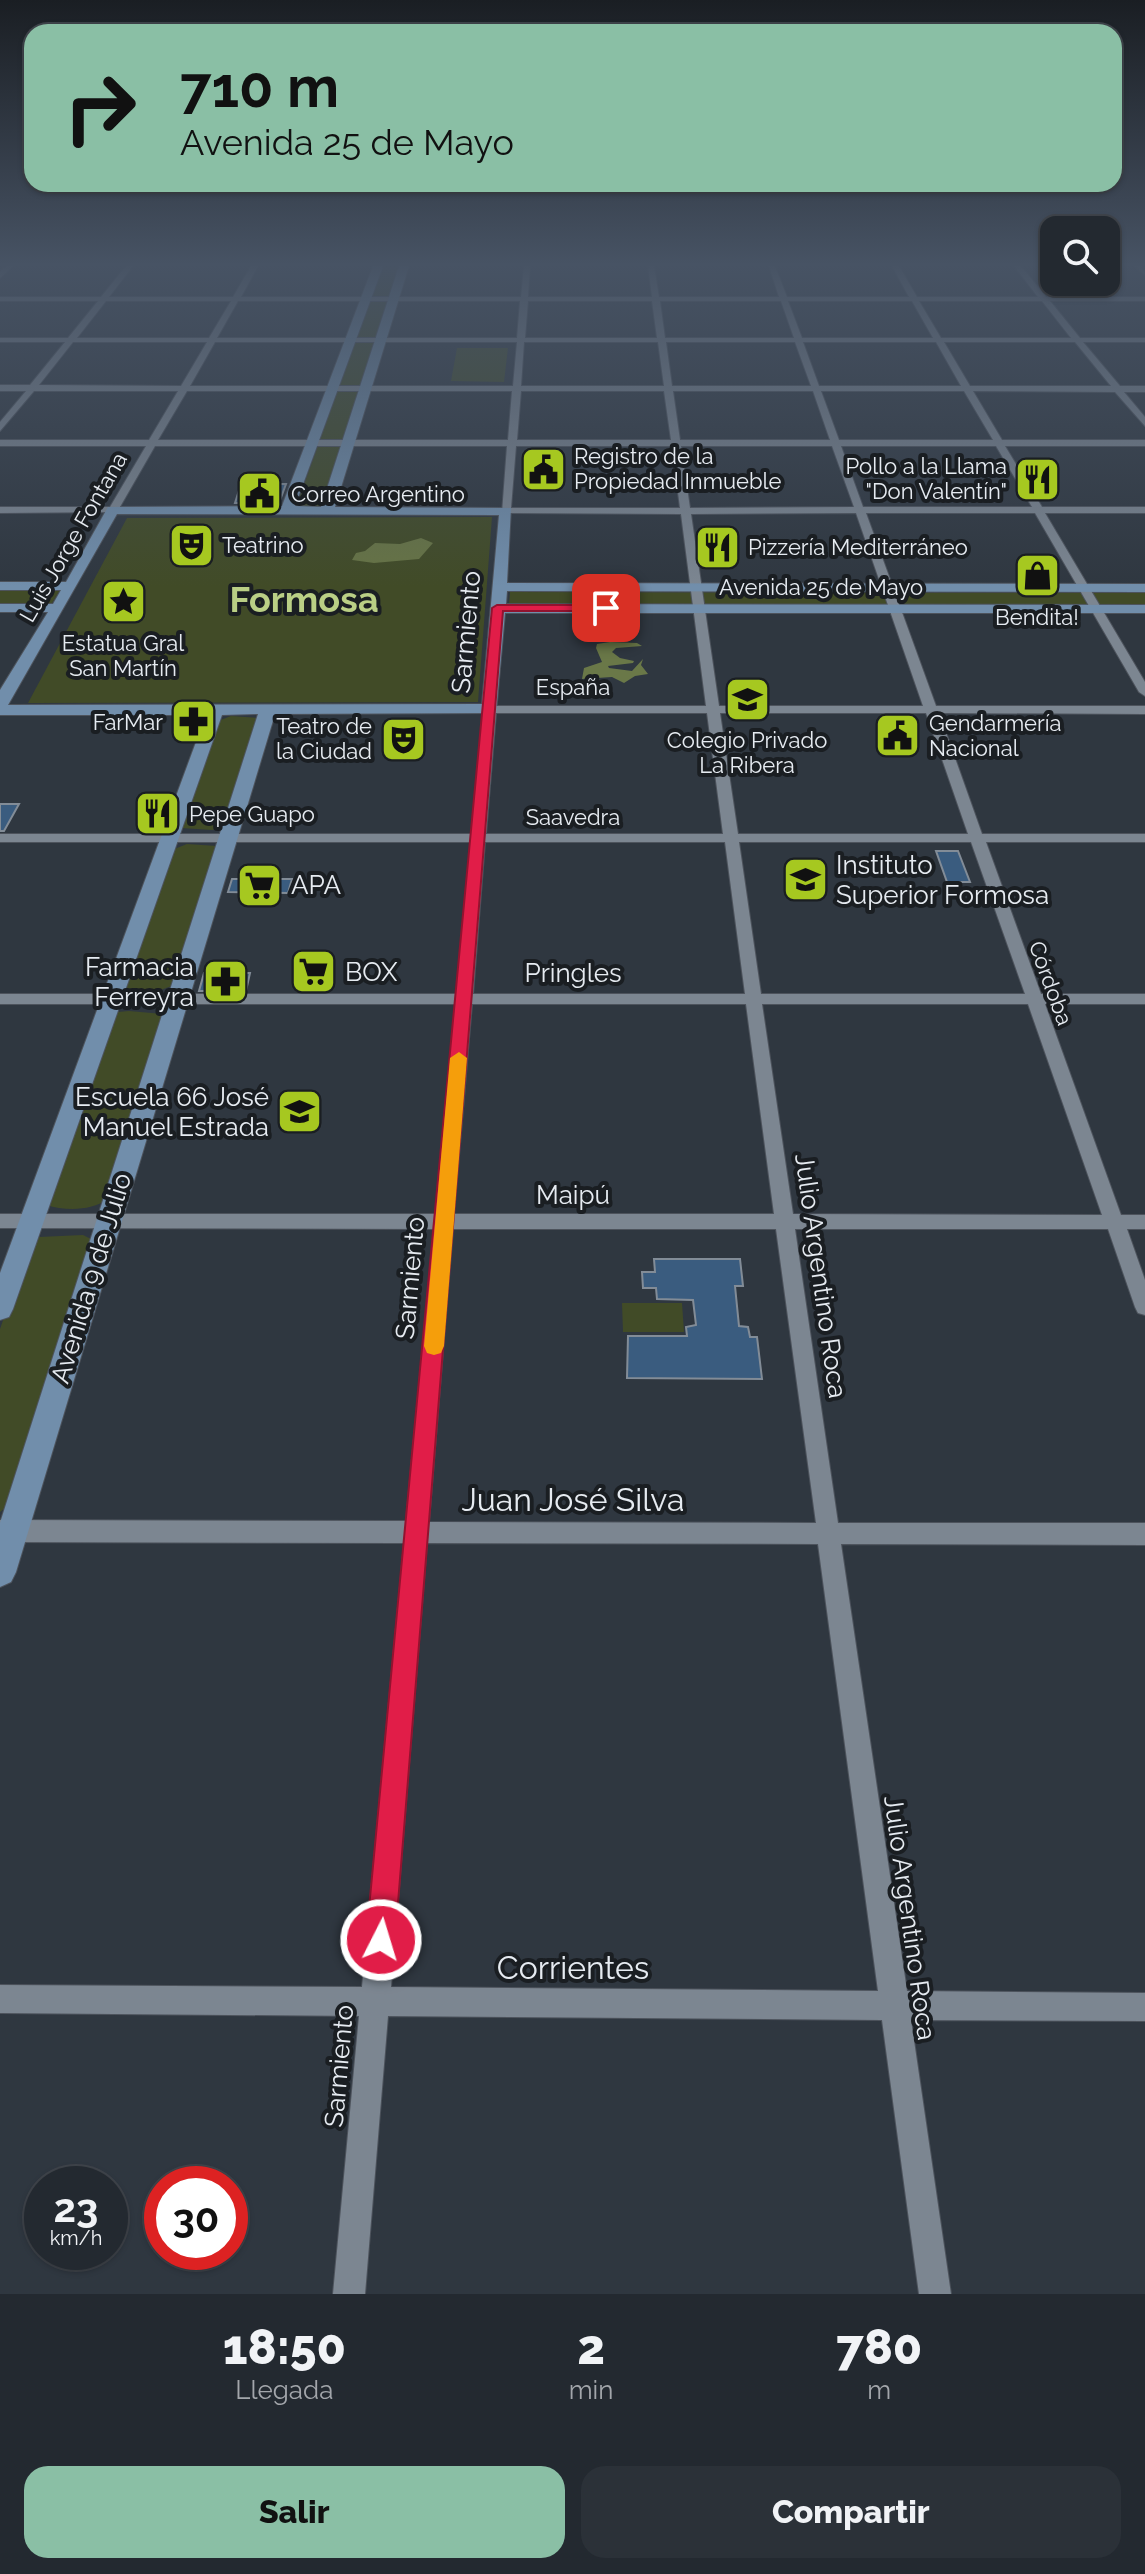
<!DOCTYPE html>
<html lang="es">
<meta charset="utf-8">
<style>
body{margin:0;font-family:Raleway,sans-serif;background:#2b3138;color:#f1f3f6;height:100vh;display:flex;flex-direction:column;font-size:30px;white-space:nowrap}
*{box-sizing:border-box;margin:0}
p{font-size:26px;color:#a3a6ab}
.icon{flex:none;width:44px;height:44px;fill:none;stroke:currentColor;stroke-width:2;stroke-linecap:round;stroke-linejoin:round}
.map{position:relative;height:2294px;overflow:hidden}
.details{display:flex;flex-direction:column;background:#232930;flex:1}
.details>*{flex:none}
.banner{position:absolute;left:24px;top:24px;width:1098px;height:168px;border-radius:24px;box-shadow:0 2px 6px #0004,0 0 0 2px #40454c;background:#8abfa5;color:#111;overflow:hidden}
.fabs{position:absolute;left:1040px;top:216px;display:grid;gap:16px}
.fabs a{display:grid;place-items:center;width:80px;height:80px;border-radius:16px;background:#232930;box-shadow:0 2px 6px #0004,0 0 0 2px #40454c;font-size:40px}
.speed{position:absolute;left:24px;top:2166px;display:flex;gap:16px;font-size:40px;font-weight:700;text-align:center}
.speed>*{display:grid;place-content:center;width:104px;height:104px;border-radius:50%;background:#232930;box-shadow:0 2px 6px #0004,0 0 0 2px #40454c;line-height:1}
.speed small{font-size:20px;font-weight:400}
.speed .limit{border:12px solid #d22;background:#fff;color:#111}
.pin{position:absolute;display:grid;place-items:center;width:68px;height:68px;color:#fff;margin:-34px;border-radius:16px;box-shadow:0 4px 12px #0006}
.me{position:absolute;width:88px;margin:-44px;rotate:5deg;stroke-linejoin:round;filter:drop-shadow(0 0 6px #0008)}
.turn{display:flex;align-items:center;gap:28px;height:168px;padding:0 24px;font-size:36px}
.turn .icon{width:104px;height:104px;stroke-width:2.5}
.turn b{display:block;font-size:56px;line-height:68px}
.eta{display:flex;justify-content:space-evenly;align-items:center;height:136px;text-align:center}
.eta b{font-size:48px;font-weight:800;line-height:56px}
.action{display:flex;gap:16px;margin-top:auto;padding:16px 24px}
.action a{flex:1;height:92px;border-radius:24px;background:#8abfa5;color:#111;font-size:32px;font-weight:800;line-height:92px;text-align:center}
.action a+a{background:#2b3138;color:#f1f3f6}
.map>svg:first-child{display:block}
</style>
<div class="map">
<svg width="1145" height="2294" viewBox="0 0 1145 2294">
<rect width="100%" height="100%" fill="#2f3740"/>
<path fill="#414b27" d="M 382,266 L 400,266 L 322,507 L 296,507 Z
M 457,348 L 508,348 L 504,382 L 451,381 Z
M 492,517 L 478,702 L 28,703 L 127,518 Z
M 0,590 L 60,590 L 52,603 L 0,604 Z
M 510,592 L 1145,593 L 1145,605 L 509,605 Z
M 231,716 L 258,718 L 228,825 L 212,830 L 181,828 L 218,721 Z
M 187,844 L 217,846 L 177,984 L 158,991 L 124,989 L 172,850 Z
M 129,1011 L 163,1014 L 108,1199 C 91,1211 66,1211 46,1205 L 111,1019 L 118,1012 Z
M 83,1235 L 91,1239 L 14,1501 L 0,1512 L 0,1329 L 29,1246 L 39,1237 Z
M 622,1303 L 682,1303 L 684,1332 L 623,1332 Z"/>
<path fill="#6a7848" d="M 610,642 L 637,643 L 642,646 L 616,648 L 612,652 L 620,658 L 634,661 L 633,663 L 608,666 L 609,668 L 632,671 L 643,659 L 641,665 L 648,674 L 635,676 L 624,683 L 612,677 L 582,679 L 584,668 L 602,662 L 596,648 L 597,644 Z"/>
<path fill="#677445" d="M 421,538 L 433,543 L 419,559 L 374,563 L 352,560 L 356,553 L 365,551 L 375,543 L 400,544 Z"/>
<path fill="#3a5c7f" stroke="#828c97" stroke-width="2" d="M 241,484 L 286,484 L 279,503 L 235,503 Z
M 0,804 L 19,804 L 4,831 L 0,831 Z
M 936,851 L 958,851 L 970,882 L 947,882 Z
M 232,879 L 292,879 L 288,893 L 228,892 Z
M 308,952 L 329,952 L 321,991 L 298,991 Z
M 204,973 L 250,973 L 246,991 L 199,991 Z
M 654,1259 L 740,1259 L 743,1286 L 735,1286 L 739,1326 L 748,1327 L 750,1337 L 757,1337 L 762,1379 L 627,1378 L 628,1336 L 687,1336 L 686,1327 L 696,1325 L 693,1300 L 657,1299 L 656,1288 L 643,1288 L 642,1272 L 655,1272 Z"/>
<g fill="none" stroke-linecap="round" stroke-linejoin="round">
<defs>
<path id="street" d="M 6,266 L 13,266 L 0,278 L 0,272 Z
M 126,266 L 133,266 L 109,297 L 233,297 L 251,266 L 258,266 L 241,297 L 521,297 L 524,266 L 530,266 L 528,297 L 652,297 L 648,266 L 654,266 L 659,297 L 779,297 L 769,266 L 775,266 L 787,297 L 909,297 L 892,266 L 899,266 L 917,297 L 1038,297 L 1014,266 L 1021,266 L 1046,297 L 1145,297 L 1145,301 L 1050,301 L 1080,338 L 1145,338 L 1145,342 L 1083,342 L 1120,386 L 1145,386 L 1145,392 L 1124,392 L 1145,417 L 1145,426 L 1115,392 L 973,391 L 1002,440 L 1145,440 L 1145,446 L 1005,446 L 1042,507 L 1145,507 L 1145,513 L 1045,513 L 1145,682 L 1145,696 L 1139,692 L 1035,513 L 866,513 L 936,706 L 1145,706 L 1145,714 L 939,713 L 982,834 L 1145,834 L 1145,842 L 986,842 L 1041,994 L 1145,994 L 1145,1004 L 1045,1004 L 1121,1215 L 1145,1215 L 1145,1229 L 1127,1229 L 1145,1280 L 1145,1315 L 1138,1313 L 1135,1307 L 1108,1229 L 795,1229 L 838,1523 L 1145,1523 L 1145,1545 L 841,1544 L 907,1991 L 1145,1993 L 1145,2021 L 911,2020 L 951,2294 L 919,2294 L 882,2020 L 388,2016 L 365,2294 L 333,2294 L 359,2016 L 0,2013 L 0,1985 L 362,1987 L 404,1543 L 0,1542 L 0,1520 L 406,1521 L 434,1229 L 0,1228 L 0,1214 L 436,1214 L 456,1004 L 0,1004 L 0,994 L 457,994 L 471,842 L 0,842 L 0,834 L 472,834 L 486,706 L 706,706 L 681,514 L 502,513 L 507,446 L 155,446 L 117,512 L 0,513 L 0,507 L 110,507 L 146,446 L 0,446 L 0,440 L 149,440 L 178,391 L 34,391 L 0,431 L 0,422 L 26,391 L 0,391 L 0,385 L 30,385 L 65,342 L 0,342 L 0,338 L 68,338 L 98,301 L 0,301 L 0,297 L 101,297 ZM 106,301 L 231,301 L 209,338 L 77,338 ZM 238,301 L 520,301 L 517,338 L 217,338 ZM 528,301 L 652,301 L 657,338 L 525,338 ZM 660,301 L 781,301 L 794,338 L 665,338 ZM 788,301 L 912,301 L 933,338 L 802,338 ZM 919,301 L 1042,301 L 1071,338 L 941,338 ZM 73,342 L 207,342 L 181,386 L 39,385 ZM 215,342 L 517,342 L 513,386 L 190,386 ZM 524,342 L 658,342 L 664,386 L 521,386 ZM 666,342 L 795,342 L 811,386 L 672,386 ZM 803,342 L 936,342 L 961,386 L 819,386 ZM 944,342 L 1075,342 L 1111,386 L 970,386 ZM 187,391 L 512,391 L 508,440 L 158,440 ZM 521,391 L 664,391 L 671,440 L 517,440 ZM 673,391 L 813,391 L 830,440 L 680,440 ZM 821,391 L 964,391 L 993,440 L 839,440 ZM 516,446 L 672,446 L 680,508 L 511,508 ZM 681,446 L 832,446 L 854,507 L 690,508 ZM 841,446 L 996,446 L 1032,507 L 863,507 ZM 856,513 L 923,706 L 719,706 L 691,514 ZM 496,713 L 707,713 L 723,834 L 486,834 ZM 720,713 L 926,713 L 968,834 L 738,834 ZM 485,842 L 725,842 L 745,994 L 473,994 ZM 739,842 L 971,842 L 1025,994 L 761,994 ZM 472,1004 L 746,1004 L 774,1214 L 454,1214 ZM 762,1004 L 1028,1004 L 1102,1215 L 793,1214 ZM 453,1229 L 776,1229 L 816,1523 L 429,1522 ZM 427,1543 L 818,1544 L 878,1991 L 391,1987 Z
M 1135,266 L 1142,266 L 1145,275 Z"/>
<path id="secondary" d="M 373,266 L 383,266 L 295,506 L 321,507 L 399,266 L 409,266 L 335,507 L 511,508 L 507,583 L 1145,584 L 1145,592 L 507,591 L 506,604 L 1145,605 L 1145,613 L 505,613 L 496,713 L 275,714 L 16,1572 L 11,1582 L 0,1587 L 0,1523 L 258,714 L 222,715 L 13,1309 L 9,1317 L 0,1320 L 0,1273 L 206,715 L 0,715 L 0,690 L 48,612 L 0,612 L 0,604 L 53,604 L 61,590 L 0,590 L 0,582 L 66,582 L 108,507 L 282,506 ZM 117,514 L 499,515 L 482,704 L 8,705 Z"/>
</defs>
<use href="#street" stroke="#4d535c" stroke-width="2"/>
<use href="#secondary" stroke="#4d535c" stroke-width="2"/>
<use href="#street" fill="#7c8691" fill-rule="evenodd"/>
<use href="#secondary" fill="#718eab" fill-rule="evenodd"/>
</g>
<linearGradient id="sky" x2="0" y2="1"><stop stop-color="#1a1e23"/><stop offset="0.45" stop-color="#475364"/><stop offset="1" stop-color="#475364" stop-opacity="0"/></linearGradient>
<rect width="1145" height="587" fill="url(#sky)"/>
<path fill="#e11d48" stroke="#92132f" stroke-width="2" d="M 606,605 L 612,608 L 610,611 L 503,611 L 395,1940 L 391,1950 L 381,1954 L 371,1950 L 366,1940 L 492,608 L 497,605 Z"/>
<path fill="#f59e0b" d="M 459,1052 L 467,1058 L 444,1346 L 441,1353 L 434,1355 L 427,1353 L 424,1346 L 450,1058 Z"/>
<defs>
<symbol id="civic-square" viewBox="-11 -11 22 22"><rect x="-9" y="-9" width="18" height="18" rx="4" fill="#a6c820" stroke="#1a1e22"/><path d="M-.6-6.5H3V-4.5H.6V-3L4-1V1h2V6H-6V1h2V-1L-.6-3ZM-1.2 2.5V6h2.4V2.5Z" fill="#111"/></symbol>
<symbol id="restaurant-square" viewBox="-11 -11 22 22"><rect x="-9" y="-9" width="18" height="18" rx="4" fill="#a6c820" stroke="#1a1e22"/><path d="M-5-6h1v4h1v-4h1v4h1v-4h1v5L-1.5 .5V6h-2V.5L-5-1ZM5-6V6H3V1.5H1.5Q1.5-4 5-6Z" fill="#111"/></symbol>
<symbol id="theatre-square" viewBox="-11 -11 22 22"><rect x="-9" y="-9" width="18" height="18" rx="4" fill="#a6c820" stroke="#1a1e22"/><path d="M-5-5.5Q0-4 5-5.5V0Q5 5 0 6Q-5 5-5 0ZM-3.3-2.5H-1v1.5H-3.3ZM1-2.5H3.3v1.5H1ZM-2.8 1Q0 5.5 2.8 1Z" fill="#111"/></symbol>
<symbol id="shop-square" viewBox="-11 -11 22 22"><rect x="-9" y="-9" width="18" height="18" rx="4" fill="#a6c820" stroke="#1a1e22"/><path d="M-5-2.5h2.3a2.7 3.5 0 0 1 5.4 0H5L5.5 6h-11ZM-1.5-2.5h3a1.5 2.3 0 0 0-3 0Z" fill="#111"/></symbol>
<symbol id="sight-square" viewBox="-11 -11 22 22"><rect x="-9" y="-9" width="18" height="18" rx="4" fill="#a6c820" stroke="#1a1e22"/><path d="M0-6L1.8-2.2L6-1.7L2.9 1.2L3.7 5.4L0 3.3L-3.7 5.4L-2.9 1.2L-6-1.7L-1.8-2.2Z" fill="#111"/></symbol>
<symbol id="school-square" viewBox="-11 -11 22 22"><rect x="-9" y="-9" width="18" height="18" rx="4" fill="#a6c820" stroke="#1a1e22"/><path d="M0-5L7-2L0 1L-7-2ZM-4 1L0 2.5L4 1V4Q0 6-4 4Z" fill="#111"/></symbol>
<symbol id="pharmacy-square" viewBox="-11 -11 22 22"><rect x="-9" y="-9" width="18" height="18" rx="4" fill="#a6c820" stroke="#1a1e22"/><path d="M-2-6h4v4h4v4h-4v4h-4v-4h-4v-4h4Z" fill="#111"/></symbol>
<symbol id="university-square" viewBox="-11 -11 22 22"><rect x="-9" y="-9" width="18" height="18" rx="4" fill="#a6c820" stroke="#1a1e22"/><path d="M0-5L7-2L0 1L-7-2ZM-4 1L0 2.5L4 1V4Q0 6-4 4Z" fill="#111"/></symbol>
<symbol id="supermarket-square" viewBox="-11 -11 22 22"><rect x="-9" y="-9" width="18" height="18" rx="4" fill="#a6c820" stroke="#1a1e22"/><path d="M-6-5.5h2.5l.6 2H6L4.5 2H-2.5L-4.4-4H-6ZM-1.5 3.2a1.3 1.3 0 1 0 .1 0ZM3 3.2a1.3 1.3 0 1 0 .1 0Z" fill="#111"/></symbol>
</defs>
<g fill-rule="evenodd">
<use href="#civic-square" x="518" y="444" width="51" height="51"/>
<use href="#restaurant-square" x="1012" y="454" width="51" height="51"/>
<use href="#civic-square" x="234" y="468" width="51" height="51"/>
<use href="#theatre-square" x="166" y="520" width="51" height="51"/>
<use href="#restaurant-square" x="692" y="522" width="51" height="51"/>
<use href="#shop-square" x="1012" y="550" width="51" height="51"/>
<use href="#sight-square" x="98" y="576" width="51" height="51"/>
<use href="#school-square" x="722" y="674" width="51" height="51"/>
<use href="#pharmacy-square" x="168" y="696" width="51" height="51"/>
<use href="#civic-square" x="872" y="710" width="51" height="51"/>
<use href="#theatre-square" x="378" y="714" width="51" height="51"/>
<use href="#restaurant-square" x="132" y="788" width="51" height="51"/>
<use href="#university-square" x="780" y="854" width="51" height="51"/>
<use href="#supermarket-square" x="234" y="860" width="51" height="51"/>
<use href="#supermarket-square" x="288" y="946" width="51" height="51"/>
<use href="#pharmacy-square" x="200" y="956" width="51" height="51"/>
<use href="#school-square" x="274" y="1086" width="51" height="51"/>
</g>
<g text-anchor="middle" stroke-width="8" stroke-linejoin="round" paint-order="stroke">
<g font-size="22" fill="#e6ebf1" stroke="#1a1e22" text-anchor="start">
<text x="574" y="464">Registro de la<tspan x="574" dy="25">Propiedad Inmueble</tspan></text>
<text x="1007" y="474" text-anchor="end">Pollo a la Llama<tspan x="1007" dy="25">"Don Valentín"</tspan></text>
<text x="291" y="502">Correo Argentino</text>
<text x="222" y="553">Teatrino</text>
<text x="748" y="555">Pizzería Mediterráneo</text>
<text x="1037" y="625" text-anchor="middle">Bendita!</text>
<text x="123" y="651" text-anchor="middle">Estatua Gral<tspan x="123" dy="25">San Martín</tspan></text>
<text x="163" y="730" text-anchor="end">FarMar</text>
<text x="929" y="731">Gendarmería<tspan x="929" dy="25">Nacional</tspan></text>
<text x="372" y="734" text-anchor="end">Teatro de<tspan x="372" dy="25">la Ciudad</tspan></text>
<text x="747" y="748" text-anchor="middle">Colegio Privado<tspan x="747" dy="25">La Ribera</tspan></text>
<text x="189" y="822">Pepe Guapo</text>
</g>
<g font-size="22" fill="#e6ebf1" stroke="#1a1e22">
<text transform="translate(73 537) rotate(-60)" y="8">Luis Jorge Fontana</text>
<text x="821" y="595">Avenida 25 de Mayo</text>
<text x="573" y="695">España</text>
<text x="573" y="825">Saavedra</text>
<text transform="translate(1051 983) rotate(70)" y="8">Córdoba</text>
</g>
<g font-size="26" fill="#e6ebf1" stroke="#1a1e22">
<text transform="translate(466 632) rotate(-85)" y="9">Sarmiento</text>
<text x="573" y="982">Pringles</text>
<text x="573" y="1204">Maipú</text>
<text transform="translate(821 1276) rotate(82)" y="9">Julio Argentino Roca</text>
<text transform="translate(91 1278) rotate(-73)" y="9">Avenida 9 de Julio</text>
<text transform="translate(410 1278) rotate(-85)" y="9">Sarmiento</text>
<text transform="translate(910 1918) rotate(82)" y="9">Julio Argentino Roca</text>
<text transform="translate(339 2066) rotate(-85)" y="9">Sarmiento</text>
</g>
<g font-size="26" fill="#e6ebf1" stroke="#1a1e22" text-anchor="start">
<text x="836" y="874">Instituto<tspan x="836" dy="30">Superior Formosa</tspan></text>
<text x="291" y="894">APA</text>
<text x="194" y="976" text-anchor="end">Farmacia<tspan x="194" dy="30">Ferreyra</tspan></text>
<text x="345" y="981">BOX</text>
<text x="269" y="1106" text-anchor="end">Escuela 66 José<tspan x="269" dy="30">Manuel Estrada</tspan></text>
</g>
<g font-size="32" fill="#e6ebf1" stroke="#1a1e22">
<text x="573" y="1511">Juan José Silva</text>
<text x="573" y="1979">Corrientes</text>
</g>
<g font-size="36" font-weight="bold" fill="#bacf85" stroke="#1a1e22">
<text x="304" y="612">Formosa</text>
</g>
</g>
</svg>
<div class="fabs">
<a><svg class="icon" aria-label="search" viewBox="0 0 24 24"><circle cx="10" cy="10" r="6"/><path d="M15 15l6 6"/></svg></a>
</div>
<div class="speed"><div>23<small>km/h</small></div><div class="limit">30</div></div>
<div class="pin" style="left:606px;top:608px;background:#d93025"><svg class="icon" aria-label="arrive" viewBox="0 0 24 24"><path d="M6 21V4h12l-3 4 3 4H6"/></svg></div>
<svg class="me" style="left:381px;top:1940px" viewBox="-20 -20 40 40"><circle r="17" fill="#e11d48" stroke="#fff" stroke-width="3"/><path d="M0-11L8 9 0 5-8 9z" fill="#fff"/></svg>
<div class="banner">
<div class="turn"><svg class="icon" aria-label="right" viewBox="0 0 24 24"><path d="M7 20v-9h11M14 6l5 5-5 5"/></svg><div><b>710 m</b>Avenida 25 de Mayo</div></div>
</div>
</div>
<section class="details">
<div class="eta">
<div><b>18:50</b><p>Llegada</p></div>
<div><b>2</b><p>min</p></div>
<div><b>780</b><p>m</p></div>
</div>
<div class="action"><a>Salir</a><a>Compartir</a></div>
</section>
